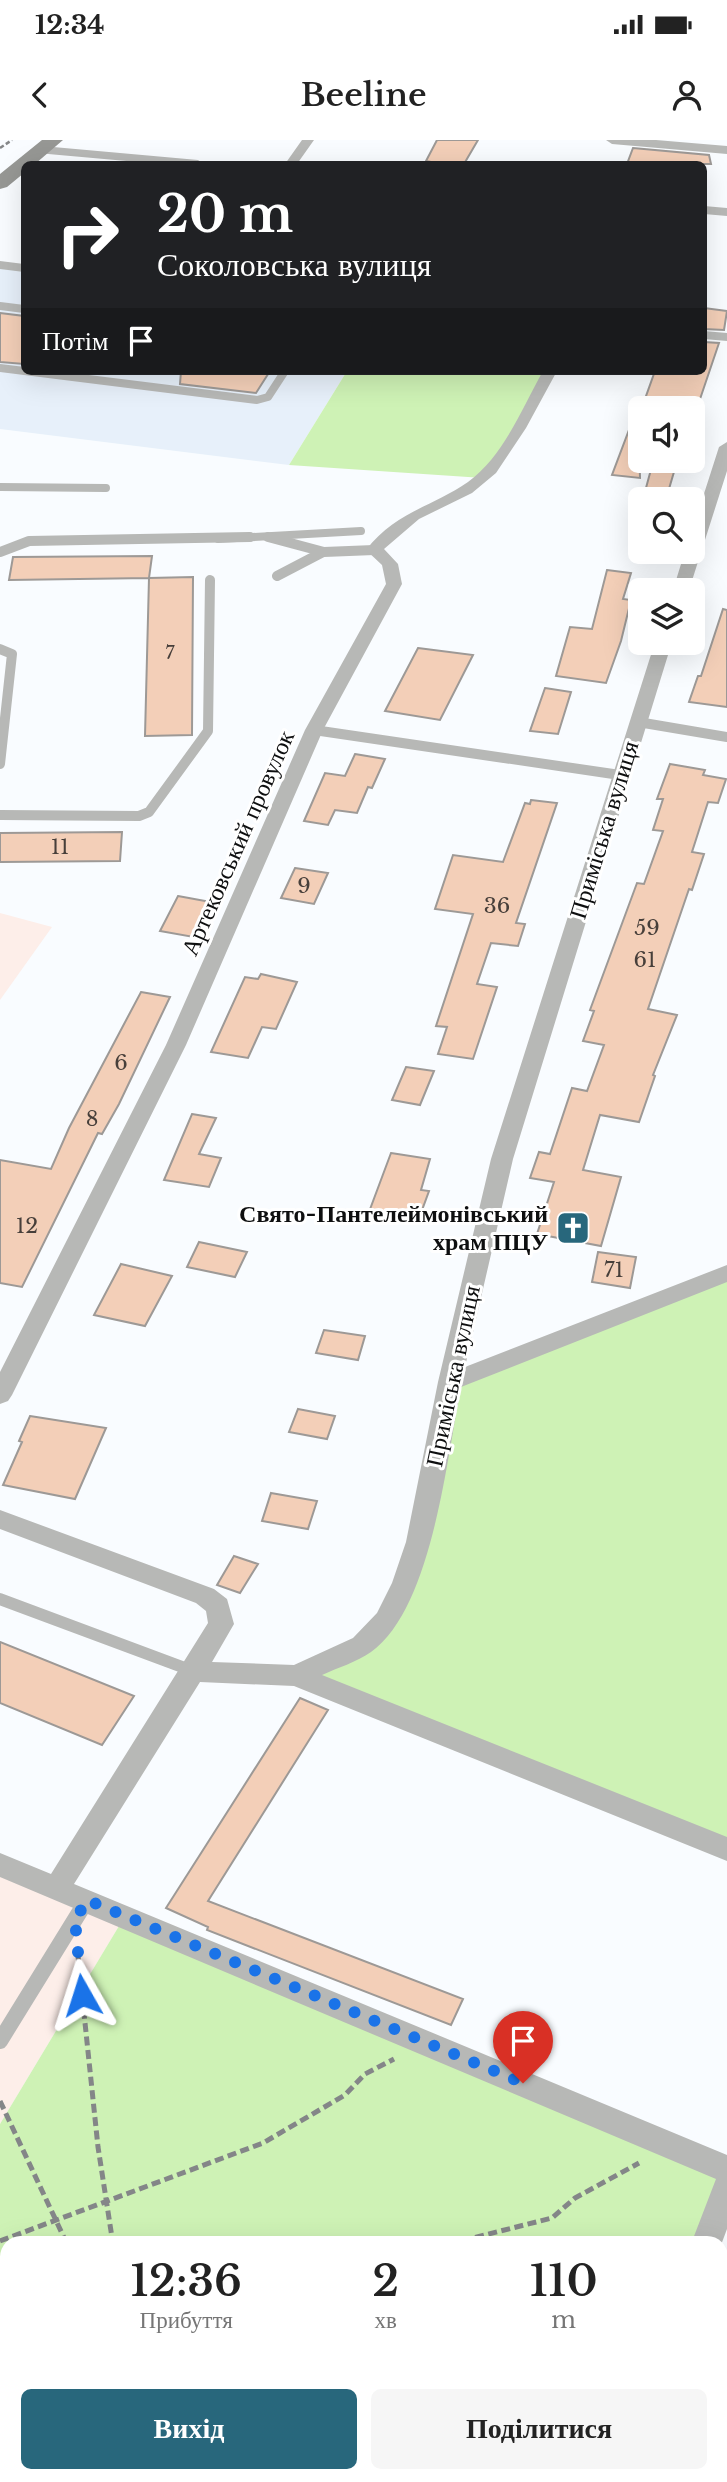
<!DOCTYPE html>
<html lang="uk">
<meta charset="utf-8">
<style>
body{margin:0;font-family:"Libre Baskerville",serif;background:#f6f6f6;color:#222;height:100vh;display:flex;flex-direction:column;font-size:26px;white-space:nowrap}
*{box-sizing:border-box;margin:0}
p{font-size:23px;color:#767676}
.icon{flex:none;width:38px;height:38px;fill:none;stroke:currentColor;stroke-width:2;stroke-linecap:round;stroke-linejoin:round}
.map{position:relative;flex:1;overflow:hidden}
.sheet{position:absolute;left:0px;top:2096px;width:728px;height:247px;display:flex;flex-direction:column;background:#fff;border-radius:21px 21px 0 0;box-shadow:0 7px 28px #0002}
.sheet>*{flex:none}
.banner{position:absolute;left:21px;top:21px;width:686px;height:214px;border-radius:10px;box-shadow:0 7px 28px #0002;background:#202124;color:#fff;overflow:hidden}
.tools{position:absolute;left:628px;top:256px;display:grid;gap:14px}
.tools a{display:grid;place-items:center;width:77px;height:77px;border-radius:10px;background:#fff;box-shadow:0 7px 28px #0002;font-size:35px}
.pin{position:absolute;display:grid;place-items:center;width:60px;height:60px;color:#fff;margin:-72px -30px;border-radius:50% 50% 50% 0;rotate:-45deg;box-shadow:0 0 7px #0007}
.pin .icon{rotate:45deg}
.me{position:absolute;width:77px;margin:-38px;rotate:354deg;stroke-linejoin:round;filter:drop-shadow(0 0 5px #0008)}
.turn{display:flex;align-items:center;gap:24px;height:147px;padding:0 21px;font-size:32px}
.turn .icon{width:91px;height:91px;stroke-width:2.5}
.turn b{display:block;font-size:49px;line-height:60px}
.then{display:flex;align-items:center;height:66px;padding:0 21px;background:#0003;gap:14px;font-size:26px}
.eta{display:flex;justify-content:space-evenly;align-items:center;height:119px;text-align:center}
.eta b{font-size:42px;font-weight:600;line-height:49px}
.action{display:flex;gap:14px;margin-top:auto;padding:14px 21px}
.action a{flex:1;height:80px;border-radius:10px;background:#28677c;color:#fff;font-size:28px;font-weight:600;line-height:80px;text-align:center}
.action a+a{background:#f6f6f6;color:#222}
.status{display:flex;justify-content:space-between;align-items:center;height:49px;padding:0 35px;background:#fff;direction:ltr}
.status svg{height:19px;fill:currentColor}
header{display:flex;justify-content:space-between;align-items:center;height:91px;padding:0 21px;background:#fff;font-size:32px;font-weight:600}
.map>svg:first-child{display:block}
</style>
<div class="status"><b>12:34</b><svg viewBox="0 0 49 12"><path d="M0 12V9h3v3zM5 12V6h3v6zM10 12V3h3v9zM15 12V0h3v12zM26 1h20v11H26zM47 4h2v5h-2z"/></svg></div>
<header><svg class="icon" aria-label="back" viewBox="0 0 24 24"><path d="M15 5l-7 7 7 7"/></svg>Beeline<svg class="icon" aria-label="person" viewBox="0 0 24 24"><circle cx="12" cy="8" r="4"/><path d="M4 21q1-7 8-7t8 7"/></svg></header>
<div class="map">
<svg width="727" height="2342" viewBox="0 0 727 2342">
<rect width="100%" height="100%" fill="#f9fcff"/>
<path fill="#e7f0fa" d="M 0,125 L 24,128 L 24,231 L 347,231 L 289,325 L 0,289 Z"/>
<path fill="#fdeee9" d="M 0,773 L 52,787 L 0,860 Z
M 0,1725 L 125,1776 L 0,1984 Z"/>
<path fill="#cef2b5" d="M 347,231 L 550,231 L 483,338 L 289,325 Z
M 727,1133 L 727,1709 L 296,1536 L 386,1480 L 450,1242 Z
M 125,1776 L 727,2029 L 706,2103 L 7,2104 L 7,2336 L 617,2336 L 615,2342 L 0,2342 L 0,1984 Z"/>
<path fill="#f3cfb8" stroke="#9d9996" stroke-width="2" d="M 437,0 L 478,0 L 464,24 L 430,24 L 431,22 L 426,21 Z
M 633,8 L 709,15 L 711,24 L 627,24 Z
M 704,168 L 727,171 L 724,190 L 704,189 Z
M 0,173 L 24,176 L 24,224 L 0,222 Z
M 704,202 L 719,203 L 698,265 L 645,259 L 655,231 L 704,231 Z
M 181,231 L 270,231 L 256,253 L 180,244 Z
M 638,266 L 640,338 L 612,335 Z
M 653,322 L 676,325 L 666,359 L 643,359 Z
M 152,416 L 149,438 L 9,440 L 13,417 Z
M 607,430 L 631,433 L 623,459 L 631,460 L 621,501 L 606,543 L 556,536 L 570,487 L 592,489 Z
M 193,437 L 192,595 L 145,596 L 149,438 Z
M 723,469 L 727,470 L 727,567 L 689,562 L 698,536 L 701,536 Z
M 418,508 L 473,515 L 440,580 L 385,571 Z
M 545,548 L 571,552 L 558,594 L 530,591 Z
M 355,614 L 385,619 L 372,648 L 368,647 L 357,673 L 335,670 L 328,685 L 304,681 L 325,633 L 345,636 Z
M 670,624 L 705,630 L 703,635 L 726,639 L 718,663 L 708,662 L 692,712 L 704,714 L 692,750 L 689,749 L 648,869 L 677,875 L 653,935 L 655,936 L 639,982 L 600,975 L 583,1030 L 621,1037 L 601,1106 L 537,1094 L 554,1042 L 530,1038 L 539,1012 L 550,1014 L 572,948 L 587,951 L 604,905 L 583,901 L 594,871 L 590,870 L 637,743 L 644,744 L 663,691 L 653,690 L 663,659 L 657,659 Z
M 531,660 L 557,663 L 516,783 L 525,784 L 518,806 L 491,803 L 477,844 L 497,847 L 473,919 L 438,914 L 447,887 L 436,886 L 473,774 L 435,769 L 453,715 L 503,722 L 525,663 L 530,664 Z
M 122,692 L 120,721 L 0,722 L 0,693 Z
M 295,728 L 328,733 L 314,764 L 281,758 Z
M 178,756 L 216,763 L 199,798 L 160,791 Z
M 261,834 L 297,842 L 276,889 L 262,887 L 248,918 L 211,912 L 245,837 L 258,839 Z
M 141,852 L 170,857 L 119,964 L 102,994 L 98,993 L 22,1147 L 0,1143 L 0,1020 L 51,1029 L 69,988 Z
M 406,927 L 434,931 L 420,965 L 392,960 Z
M 192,974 L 216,978 L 199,1014 L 221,1018 L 209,1047 L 164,1040 Z
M 391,1013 L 430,1019 L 421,1050 L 429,1051 L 418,1081 L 369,1072 Z
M 199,1102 L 247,1112 L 235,1137 L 187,1127 Z
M 598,1112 L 636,1117 L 630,1148 L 592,1142 Z
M 121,1124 L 172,1136 L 145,1186 L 94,1175 Z
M 324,1190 L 365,1196 L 358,1220 L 316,1213 Z
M 298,1269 L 335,1276 L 327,1299 L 289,1292 Z
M 30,1276 L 106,1288 L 75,1359 L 3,1345 L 22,1302 L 19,1301 Z
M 271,1353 L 317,1361 L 308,1389 L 262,1381 Z
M 234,1416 L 258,1424 L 240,1453 L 217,1445 Z
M 0,1502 L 134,1556 L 102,1605 L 0,1563 Z
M 300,1558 L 328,1570 L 208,1761 L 463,1859 L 451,1885 L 207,1790 L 208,1787 L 166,1768 Z"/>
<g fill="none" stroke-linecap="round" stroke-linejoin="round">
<path stroke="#848688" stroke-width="2.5" stroke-dasharray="4.5 2.5" stroke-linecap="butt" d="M 0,8 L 12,0"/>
<path stroke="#848688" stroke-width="5" stroke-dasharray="9 4.5" stroke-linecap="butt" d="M 78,1816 L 98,2007 L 113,2104
M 0,1961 L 67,2104
M 0,2101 L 263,2003 L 345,1955 L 365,1934 L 394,1919
M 449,2104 L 552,2078 L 575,2058 L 639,2023
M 0,2157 L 7,2155
M 120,2336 L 120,2342
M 213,2336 L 218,2342"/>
<path stroke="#b7b8b6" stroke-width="8" d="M 0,166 L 24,169
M 0,228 L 257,260 L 268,257 L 285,231
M 0,347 L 106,348
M 268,397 L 275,399
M 218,399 L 361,391"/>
<path stroke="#b7b8b6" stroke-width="10" d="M 268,397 L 324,412 L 374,410
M 0,412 L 29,401 L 250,397
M 277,436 L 323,412
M 0,509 L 12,514 L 0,624
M 638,582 L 727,597
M 314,590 L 620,635
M 0,675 L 139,676 L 149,672 L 208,591 L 210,440"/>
<path stroke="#b7b8b6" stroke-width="12" d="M 0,1459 L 193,1531"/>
<path stroke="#b7b8b6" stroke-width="16" d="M 0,1901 L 87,1760"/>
<path fill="#b7b8b6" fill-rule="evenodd" d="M 302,0 L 314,0 L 297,24 L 285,24 Z
M 606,0 L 656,0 L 727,6 L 727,14 L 612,4 Z
M 42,6 L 198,20 L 204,24 L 160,24 L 37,13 L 37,7 Z
M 704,66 L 727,68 L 727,76 L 704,74 Z
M 0,121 L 24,124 L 24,132 L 0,129 Z
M 704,191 L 727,193 L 727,201 L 704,199 Z
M 543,231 L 557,231 L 526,288 L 496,333 L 472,353 L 419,379 L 384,409 L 398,424 L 402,444 L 323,590 L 186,905 L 12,1255 L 8,1261 L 0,1264 L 0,1232 L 166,905 L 305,590 L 386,444 L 382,425 L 366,410 C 395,372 432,367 468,342 C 504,316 522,268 543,231 Z
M 727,302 L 727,331 L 689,450 L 673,450 L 685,411 L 693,411 L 693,388 L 719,307 Z
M 655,502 L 672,502 L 513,1019 L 465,1227 L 727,1125 L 727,1142 L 461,1247 C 447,1317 432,1469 371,1512 C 357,1522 337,1528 322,1535 L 727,1697 L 727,1721 L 294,1546 L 200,1542 L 74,1744 L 727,2015 L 727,2089 L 721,2105 L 691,2104 L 716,2039 L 0,1737 L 0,1713 L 51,1734 L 208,1483 L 206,1471 L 196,1463 L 0,1389 L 0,1370 L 214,1449 L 227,1459 L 234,1484 L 212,1522 L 294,1525 L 353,1498 L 377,1473 L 392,1443 L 406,1402 L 438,1242 L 491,1019 Z
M 601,2336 L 633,2336 L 631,2342 L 599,2342 Z"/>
<path fill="#969794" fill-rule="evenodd" d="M 42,0 L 63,0 L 35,24 L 24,24 L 24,33 L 7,47 L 0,49 L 0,34 Z"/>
</g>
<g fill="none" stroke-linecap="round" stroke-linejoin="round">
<path stroke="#1a73e8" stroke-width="12" stroke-dasharray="0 21.6" d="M 82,1855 L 75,1780 L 87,1760 L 523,1943"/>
</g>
<defs>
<symbol id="church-square" viewBox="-11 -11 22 22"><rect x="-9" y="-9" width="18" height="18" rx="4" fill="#28677c" stroke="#fff"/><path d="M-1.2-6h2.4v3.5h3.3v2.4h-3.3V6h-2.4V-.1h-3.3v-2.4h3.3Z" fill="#fff"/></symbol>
</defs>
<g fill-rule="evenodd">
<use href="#church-square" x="554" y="1069" width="38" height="38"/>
</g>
<g text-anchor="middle" stroke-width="6" stroke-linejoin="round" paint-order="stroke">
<g font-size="18" fill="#473f3a">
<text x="170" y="519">7</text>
</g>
<g font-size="21" fill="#473f3a">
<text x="60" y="714">11</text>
<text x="304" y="753">9</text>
<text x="497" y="773">36</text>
<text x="647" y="795">59</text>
<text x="645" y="827">61</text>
<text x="121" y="930">6</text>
<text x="92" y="986">8</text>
<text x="27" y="1093">12</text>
<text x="614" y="1137">71</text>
</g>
<g font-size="24" fill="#0e0f10" stroke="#fff">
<text transform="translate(604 690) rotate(-73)" y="8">Приміська вулиця</text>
<text transform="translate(238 703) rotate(-66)" y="8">Артековський провулок</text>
<text transform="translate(453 1236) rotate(-78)" y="8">Приміська вулиця</text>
</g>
<g font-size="24" font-weight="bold" fill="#0e0f10" stroke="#fff" text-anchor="end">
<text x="548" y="1082">Свято-Пантелеймонівський<tspan x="548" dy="28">храм ПЦУ</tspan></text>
</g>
</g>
</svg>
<div class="tools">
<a><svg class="icon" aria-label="sound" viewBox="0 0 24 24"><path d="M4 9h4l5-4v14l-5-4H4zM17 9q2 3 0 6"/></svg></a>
<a><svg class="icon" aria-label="search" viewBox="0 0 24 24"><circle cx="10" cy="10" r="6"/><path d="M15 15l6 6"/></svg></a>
<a><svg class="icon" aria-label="layers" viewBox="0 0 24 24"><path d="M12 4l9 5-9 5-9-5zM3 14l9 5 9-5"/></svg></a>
</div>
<div class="pin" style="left:523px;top:1943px;background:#d93025"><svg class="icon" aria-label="arrive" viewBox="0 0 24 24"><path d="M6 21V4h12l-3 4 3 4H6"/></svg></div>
<svg class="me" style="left:82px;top:1855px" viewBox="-20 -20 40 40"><path d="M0-17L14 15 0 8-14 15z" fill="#1a73e8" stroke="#fff" stroke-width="4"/></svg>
<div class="banner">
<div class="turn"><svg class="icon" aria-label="right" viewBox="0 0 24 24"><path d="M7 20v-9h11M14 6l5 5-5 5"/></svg><div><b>20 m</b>Соколовська вулиця</div></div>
<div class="then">Потім<svg class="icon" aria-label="arrive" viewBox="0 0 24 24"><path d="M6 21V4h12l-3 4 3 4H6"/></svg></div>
</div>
<section class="sheet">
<div class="eta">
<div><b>12:36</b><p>Прибуття</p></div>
<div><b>2</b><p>хв</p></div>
<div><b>110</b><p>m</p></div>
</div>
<div class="action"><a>Вихід</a><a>Поділитися</a></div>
</section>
</div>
